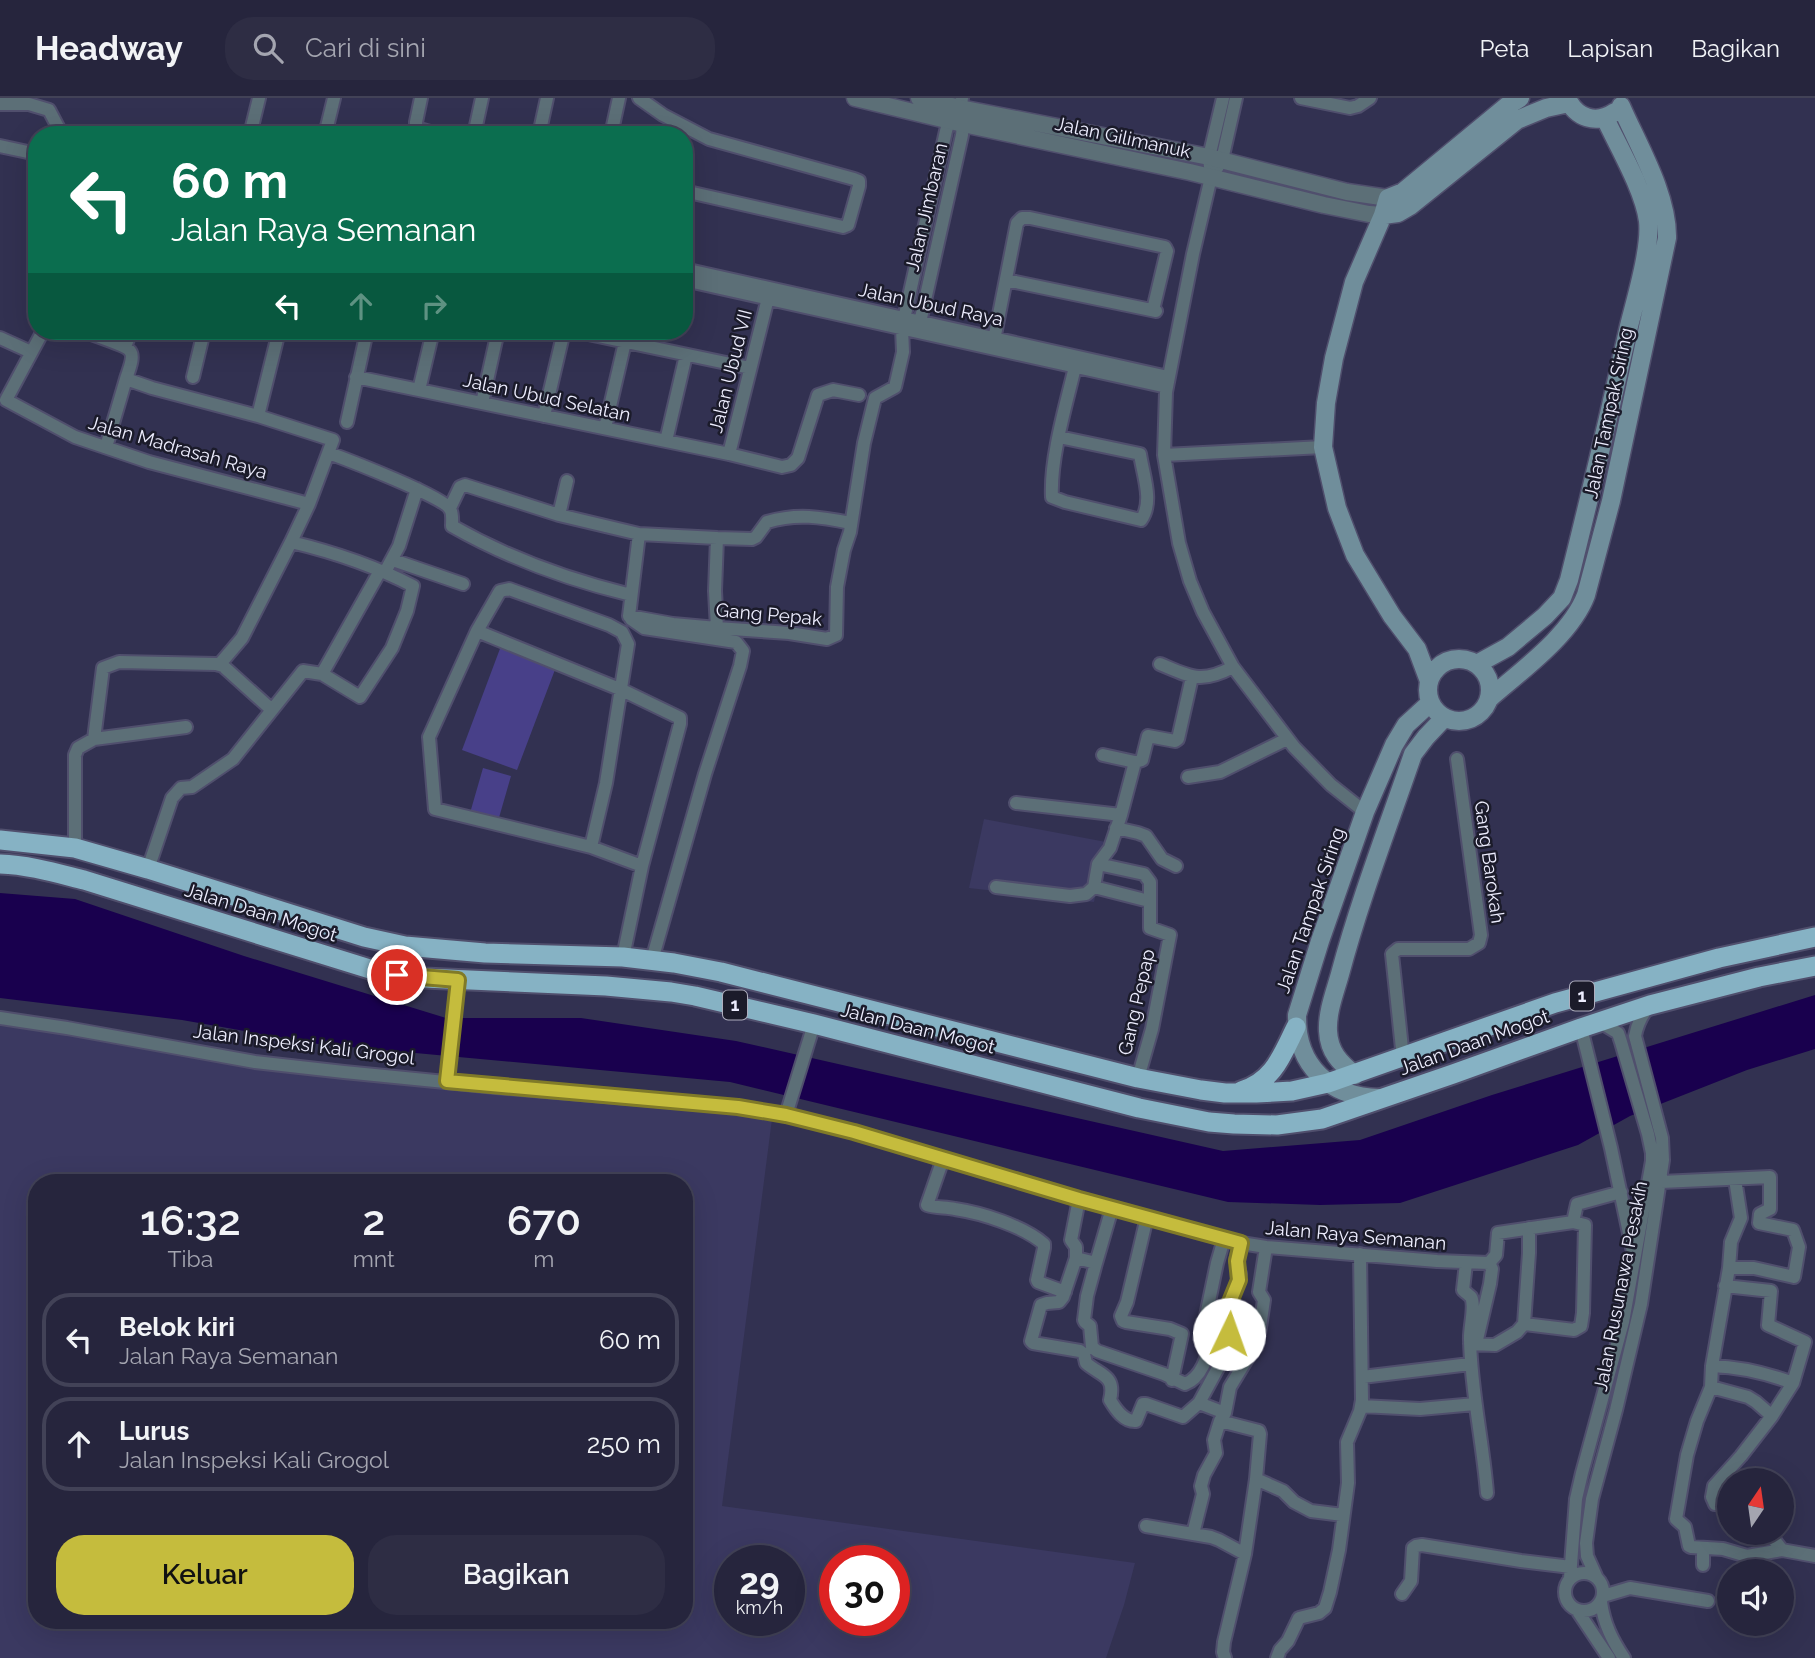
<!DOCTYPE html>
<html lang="id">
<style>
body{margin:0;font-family:Raleway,sans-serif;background:#2e2d44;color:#f1f3f6;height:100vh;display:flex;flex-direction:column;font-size:26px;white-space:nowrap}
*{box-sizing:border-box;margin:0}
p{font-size:23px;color:#a4a5b0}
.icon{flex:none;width:38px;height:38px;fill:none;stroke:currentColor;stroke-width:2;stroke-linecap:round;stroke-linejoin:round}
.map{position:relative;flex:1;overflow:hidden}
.drawer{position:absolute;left:28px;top:1076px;width:665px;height:455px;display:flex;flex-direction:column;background:#26253d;border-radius:28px;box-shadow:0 7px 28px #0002,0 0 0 2px #424257}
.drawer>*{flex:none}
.guide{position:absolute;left:28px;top:28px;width:665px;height:214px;border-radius:28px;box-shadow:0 7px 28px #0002,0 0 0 2px #424257;background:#0b6e4f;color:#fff;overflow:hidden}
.needle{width:46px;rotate:13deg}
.controls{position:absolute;left:1717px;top:1370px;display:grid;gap:14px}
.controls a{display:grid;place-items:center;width:77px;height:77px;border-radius:50%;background:#26253d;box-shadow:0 7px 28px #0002,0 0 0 2px #424257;font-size:35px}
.speed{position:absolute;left:714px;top:1447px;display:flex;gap:14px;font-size:35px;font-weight:700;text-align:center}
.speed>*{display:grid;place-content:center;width:91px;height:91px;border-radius:50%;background:#26253d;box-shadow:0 7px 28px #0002,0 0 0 2px #424257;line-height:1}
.speed small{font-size:18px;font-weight:400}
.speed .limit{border:10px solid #d22;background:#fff;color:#111}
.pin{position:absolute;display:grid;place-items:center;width:60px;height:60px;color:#fff;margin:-30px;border:4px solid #fff;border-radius:50%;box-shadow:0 2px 7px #0007}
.me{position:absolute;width:77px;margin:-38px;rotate:3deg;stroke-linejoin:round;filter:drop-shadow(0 0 5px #0008)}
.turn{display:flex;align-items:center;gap:24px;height:147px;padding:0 28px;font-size:32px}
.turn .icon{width:91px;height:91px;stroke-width:2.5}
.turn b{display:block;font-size:49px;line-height:60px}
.lanes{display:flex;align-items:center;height:66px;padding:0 28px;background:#0003;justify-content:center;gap:35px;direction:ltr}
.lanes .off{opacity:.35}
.eta{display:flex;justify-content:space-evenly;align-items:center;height:119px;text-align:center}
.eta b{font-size:42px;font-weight:600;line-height:49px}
.cta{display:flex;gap:14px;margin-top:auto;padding:14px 28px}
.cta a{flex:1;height:80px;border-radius:28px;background:#c5bc3d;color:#111;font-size:28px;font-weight:600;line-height:80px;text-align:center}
.cta a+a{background:#2e2d44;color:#f1f3f6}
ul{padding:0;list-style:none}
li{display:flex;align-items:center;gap:21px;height:94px;margin:0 14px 10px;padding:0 14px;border:4px solid #424257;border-radius:28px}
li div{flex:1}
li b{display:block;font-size:26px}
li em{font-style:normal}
header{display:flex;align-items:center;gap:42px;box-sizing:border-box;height:98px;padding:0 35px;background:#26253d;border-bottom:2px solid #424257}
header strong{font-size:33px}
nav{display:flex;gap:38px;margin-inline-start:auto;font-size:24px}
.search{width:490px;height:63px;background:#2e2d44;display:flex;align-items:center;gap:18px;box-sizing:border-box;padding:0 24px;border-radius:28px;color:#a4a5b0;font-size:26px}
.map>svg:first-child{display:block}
</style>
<header>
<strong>Headway</strong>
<div class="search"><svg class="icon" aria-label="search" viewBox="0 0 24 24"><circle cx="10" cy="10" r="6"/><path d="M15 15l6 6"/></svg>Cari di sini</div>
<nav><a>Peta</a><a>Lapisan</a><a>Bagikan</a></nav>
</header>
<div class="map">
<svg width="1815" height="1560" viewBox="0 0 1815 1560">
<rect width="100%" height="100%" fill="#323151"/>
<path fill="#3b3961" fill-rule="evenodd" d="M 984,721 L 1106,744 L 1094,804 L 969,790 Z
M 0,928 L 397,980 L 772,1021 L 722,1408 L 1135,1465 L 1124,1507 L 1106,1560 L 0,1560 ZM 37,1085 L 684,1085 L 684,1522 L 37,1522 ZM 730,1463 L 789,1463 L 789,1522 L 730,1522 ZM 835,1463 L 894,1463 L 894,1522 L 835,1522 Z"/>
<path fill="#484089" d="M 501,548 L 556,569 L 517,672 L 462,652 Z
M 483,670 L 511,678 L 496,730 L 468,722 Z"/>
<path fill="#19004e" d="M 0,795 L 75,801 L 244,858 L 446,920 L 581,920 L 736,943 L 1223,1053 L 1360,1042 L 1492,997 L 1815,897 L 1815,951 L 1747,972 L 1630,1018 L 1578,1047 L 1400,1105 L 1320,1107 L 1228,1104 L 730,984 L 318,946 L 182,922 L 0,900 Z"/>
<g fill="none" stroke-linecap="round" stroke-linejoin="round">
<defs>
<path id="minor" d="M 421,0 L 416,24 L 416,30 L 440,37
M 639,0 L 663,17 L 709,41 L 854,81 L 859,83 L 859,88 L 848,127 L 843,129 L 684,93
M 1223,0 L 1209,59 L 1211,79 L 1193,156 L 1166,294 L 1164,357 L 1179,445 L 1190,483 L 1203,514 L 1233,569 L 1294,649 L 1331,687 L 1365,714
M 1301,0 L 1350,10 L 1358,8 L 1370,0
M 0,6 L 29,6 L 49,12 L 59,31 L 58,37
M 250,37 L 259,0
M 325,37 L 334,0
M 474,37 L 482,0
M 539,37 L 547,0
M 611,37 L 619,0
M 0,48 L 37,56
M 1217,70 L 1222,62 L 1236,0
M 684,171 L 1168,279
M 684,182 L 1167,289
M 1006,182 L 1156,213
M 919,229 L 962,37 C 964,23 959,14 962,0
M 43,233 L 6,302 L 75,339 L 149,364 L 309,406
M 83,233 C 91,236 127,248 130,253 C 135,259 128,274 126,281 L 152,290 L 258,318 L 333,342 L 309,406 L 291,444 C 333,454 375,468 413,488 L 407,513 L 392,550 L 360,599 L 322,576
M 574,233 L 750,270
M 0,240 L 31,254
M 993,247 L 1017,125 L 1022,120 L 1030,120 L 1165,149 L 1167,153 L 1153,212
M 125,249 L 131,233
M 193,279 L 204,233
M 356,279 L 729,356 L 782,369 L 791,367 L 798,360 L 818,297 L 833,292 L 859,297
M 419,292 L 433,233
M 482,305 L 498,233
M 258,318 L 279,233
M 544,318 L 564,233
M 347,324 L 367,233
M 605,330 L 625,244
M 1059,339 L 1140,356 C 1143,377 1154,404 1141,422 L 1065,404 L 1052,399 C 1050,360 1066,307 1075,269
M 666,343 L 686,257
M 106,349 L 126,281
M 329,355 C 348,362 444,399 450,411 C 453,415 452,423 452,428 C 508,460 569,482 631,497
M 729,356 L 768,200
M 1164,357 L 1323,349
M 450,410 L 460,389 L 465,387 L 559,417 L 639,436 L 629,518
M 559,417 L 567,383
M 639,436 L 717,440 L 715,493 L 717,530
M 717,440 L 752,441 L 756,439 L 767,424 C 797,415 821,419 851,425
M 393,462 L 463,486
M 385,474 L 399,448 L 417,391
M 629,518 L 673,526 L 717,530 L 789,535 L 827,541 L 836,537 L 837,489 L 844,452 L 850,434 L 864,345 L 875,300 L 895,289 L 903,254 L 902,230 L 946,33 L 949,23 L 953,18
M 631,521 L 644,530 L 736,544 L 743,553 L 740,568 L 705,676 L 652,862
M 477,533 L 622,592 L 680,620 L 680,626 L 642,768
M 1160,566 C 1191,579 1201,586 1233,569
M 219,567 L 242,540 L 291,444
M 94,641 L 103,570 L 119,564 L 216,566 L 223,568 L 272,612
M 1103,657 L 1135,664
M 1188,679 L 1220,674 L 1287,641
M 1016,705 L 1121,717
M 1116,730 L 1138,735 L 1146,738 L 1162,761 L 1176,768
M 591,749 L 435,711 L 429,639 L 477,533 L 500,493 L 509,491 L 609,527 L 622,534 L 628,546 L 606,685 L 591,749 L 642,768 L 623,859
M 75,750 L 75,657 L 78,650 L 94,641 L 186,629
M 1098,766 L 1144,776 L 1150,784 L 1150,830 L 1170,837 L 1152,931 L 1138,980
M 148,771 L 172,700 L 181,690 L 192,689 L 233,661 L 303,573 L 322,576 L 380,473
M 996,789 L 1070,798 L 1086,796 L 1094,789
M 1149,803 L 1094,789 L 1098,766 L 1110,750 L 1121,717 L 1135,664 L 1142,662 L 1148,638 L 1175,643 L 1178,641 L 1192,579
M 0,920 L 67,930 L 255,964 L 344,974 L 496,989 L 738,1009 L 786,1017 L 854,1034 L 1079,1101 L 1241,1145 L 1266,1149 L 1437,1163 L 1489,1165 L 1496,1157 L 1498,1135 L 1573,1124 L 1577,1106 L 1621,1094
M 1581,930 L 1611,1050 L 1633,1154
M 1403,960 L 1392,856 L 1398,851 L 1469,851 L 1479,845 L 1481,837 L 1457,661
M 447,983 L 458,882
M 786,1017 L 814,926
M 943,1061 L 927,1107 C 936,1110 945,1109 955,1111 C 982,1115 1023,1128 1044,1146 L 1044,1150 L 1037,1182 L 1038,1184 L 1065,1194
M 1661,1084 L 1770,1079 L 1770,1111 L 1760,1116 L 1759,1125 L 1793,1132 L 1799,1149 L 1794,1179 L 1754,1170 L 1729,1170
M 1079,1101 L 1071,1142 L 1076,1149 L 1076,1160 L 1096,1165 L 1087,1198 L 1084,1222 L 1085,1224 L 1090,1228 L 1092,1249 L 1097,1253 L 1164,1276 L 1185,1286 C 1201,1280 1209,1258 1209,1243 L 1202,1239 L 1202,1237 L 1217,1165 L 1224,1141
M 1147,1119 L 1127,1204 L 1121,1218 L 1123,1223 L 1126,1224 L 1170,1231 L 1182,1236 L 1172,1282
M 1076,1160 L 1063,1199 L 1059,1204 L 1047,1205 L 1041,1207 L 1031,1243 L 1033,1245 L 1080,1253 L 1084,1256 L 1086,1265 C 1101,1278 1116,1277 1110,1302 C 1116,1312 1124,1324 1136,1323 L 1143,1306 L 1146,1306 L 1183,1319 L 1199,1305 L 1219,1268 L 1229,1236 L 1232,1224 L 1230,1204 L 1239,1182 L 1240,1176 L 1236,1162 L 1241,1145
M 1096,1165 L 1112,1110
M 1466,1165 L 1463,1192 C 1464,1193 1470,1198 1471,1199 C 1476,1208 1469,1231 1470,1242 C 1471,1293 1483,1344 1487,1395
M 1725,1188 L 1771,1193 L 1768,1227 L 1805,1244 L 1793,1285 L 1772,1318 L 1741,1358 L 1714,1388 L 1712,1399 L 1715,1406 L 1729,1406
M 1524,1226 L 1574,1232 L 1581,1228 L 1583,1215 L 1585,1127 L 1573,1124
M 1524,1226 L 1529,1155 L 1529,1130
M 1470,1246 L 1495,1247 L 1517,1234 L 1524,1226
M 1476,1246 L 1490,1186 L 1492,1171 L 1489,1165
M 1712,1268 C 1741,1269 1766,1275 1793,1285
M 1362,1279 L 1470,1266
M 1711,1289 L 1712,1268 L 1729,1170 L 1731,1144 L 1741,1120 L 1735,1081
M 1199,1305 L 1225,1315
M 1361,1308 L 1420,1311 L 1475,1306
M 1772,1318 L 1756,1304 L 1748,1299 L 1711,1289 L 1697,1323 L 1687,1357 L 1676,1421 L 1685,1429 L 1689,1448 L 1691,1449 L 1723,1451 L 1747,1458 L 1782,1452
M 1220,1323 L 1259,1333 L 1260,1336 L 1256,1381 L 1283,1393 L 1294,1404 L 1311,1413 L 1343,1417
M 1146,1428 L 1211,1439 L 1219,1442 L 1245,1456
M 1772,1435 L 1775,1443 L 1782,1452 L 1815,1458
M 1193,1436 L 1203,1396 L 1201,1388 L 1204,1377 L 1216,1355 L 1214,1342 L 1220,1323 L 1225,1315 L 1230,1289 L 1256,1246 L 1259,1236 L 1264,1202 L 1259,1194 L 1266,1149
M 1703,1467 L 1703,1450
M1565 1494a19 19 0 1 1 38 0a19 19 0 1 1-38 0Z
M 1596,1478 L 1587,1458 L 1586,1445 L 1592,1401 L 1616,1312 L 1641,1206 L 1663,1062 L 1662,1040 L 1635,938 C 1637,926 1641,918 1649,908
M 1570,1480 L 1576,1401 L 1582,1375 L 1623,1224 L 1652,1063 L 1652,1055 L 1648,1036 L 1621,944 L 1618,935 L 1600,924
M 1402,1496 L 1411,1483 L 1413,1450 L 1416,1448 L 1422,1447 L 1521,1463 L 1571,1469
M 1603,1498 L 1630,1490 L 1708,1503
M 1601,1504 C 1604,1526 1612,1542 1624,1560
M 1577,1512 L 1609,1560
M 1225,1560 L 1223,1554 L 1224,1544 L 1245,1456 L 1256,1381
M 1277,1560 L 1280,1552 L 1288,1543 L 1299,1520 L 1319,1515 L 1325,1510 L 1330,1494 L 1339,1452 L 1348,1385 L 1347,1344 L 1360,1313 L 1362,1302 L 1360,1156"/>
<path id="tertiary" d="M 855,0 L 963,26 L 1190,74 L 1324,107 L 1369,116 L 1383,117
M 919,0 L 960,10 L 1209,59 L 1347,94 L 1388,100"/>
<path id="secondary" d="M 1567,0 C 1576,20 1596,27 1615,14
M 1383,117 L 1398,115 L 1410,108 L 1517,22 L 1546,10 L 1569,5
M1428 592a31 31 0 1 1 62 0a31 31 0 1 1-62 0Z
M 1477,566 L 1508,549 L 1545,518 L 1562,500 L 1569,482 C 1590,398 1610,313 1629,228 C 1636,200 1651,150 1648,123 C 1644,92 1618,48 1605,20
M 1429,583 L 1417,551 L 1392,518 L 1355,457 L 1337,410 L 1323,349 L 1326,305 L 1334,260 L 1354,184 L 1383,117 L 1388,100 L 1403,94 L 1507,8 L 1520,0
M 1490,600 C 1522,572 1571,537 1586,497 L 1611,403 L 1667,140 C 1668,97 1638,47 1621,8
M 1355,977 C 1340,965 1329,954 1328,933 C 1327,914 1335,894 1340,876 C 1360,801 1388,729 1413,656 L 1426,639 L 1444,620
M 1379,1000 C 1330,999 1296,968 1297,917 L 1320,843 L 1365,714 L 1394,647 L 1406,627 L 1430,605"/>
<path id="trunk" d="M 0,742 L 75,750 L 148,771 L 364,839 L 405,848 L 485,855 L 623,859 L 674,865 L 721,874 L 1138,980 L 1201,992 L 1225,995 L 1256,995 L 1292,993 L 1328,985 L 1555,905 L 1719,860 L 1815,839
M 0,766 C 29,767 56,775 84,782 L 373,872 L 424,880 L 606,888 L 671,894 L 695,898 L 814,926 L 1139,1010 L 1209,1024 L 1234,1026 L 1277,1027 L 1322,1021 L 1453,976 L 1581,930 L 1650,907 L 1759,879 L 1815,868
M 1241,993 C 1274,983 1282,957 1296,929"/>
</defs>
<use href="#minor" stroke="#504f6d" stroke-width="16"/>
<use href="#tertiary" stroke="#504f6d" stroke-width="19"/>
<use href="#secondary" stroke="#504f6d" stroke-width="21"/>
<use href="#trunk" stroke="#504f6d" stroke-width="23"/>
<use href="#minor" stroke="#5c6f77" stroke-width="12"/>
<use href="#tertiary" stroke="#5c6f77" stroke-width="16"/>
<use href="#secondary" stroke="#708e9b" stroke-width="18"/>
<use href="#trunk" stroke="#86b2c4" stroke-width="19"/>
</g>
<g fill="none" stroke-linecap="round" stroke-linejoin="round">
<defs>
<path id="route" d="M 397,877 L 458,882 L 447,983 L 738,1009 L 786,1017 L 854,1034 L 1079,1101 L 1241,1145 L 1237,1163 L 1239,1182 L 1230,1204 L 1232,1224 L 1229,1236"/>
</defs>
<use href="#route" stroke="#807a28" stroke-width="18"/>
<use href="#route" stroke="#c5bc3d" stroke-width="12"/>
</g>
<g text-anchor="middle" stroke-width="5" stroke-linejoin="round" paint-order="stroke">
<g fill="#1b1b2a" stroke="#aeaebe" stroke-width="2">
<rect x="1570" y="883.5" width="24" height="29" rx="5"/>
<rect x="723" y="892.5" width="24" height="29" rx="5"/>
</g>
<g font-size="18" font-weight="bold" fill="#ededfe">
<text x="1582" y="904">1</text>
<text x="735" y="913">1</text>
</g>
<g font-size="19" fill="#ededfe" stroke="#1b1b2a">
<text transform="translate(1123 39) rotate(12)" y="7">Jalan Gilimanuk</text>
<text transform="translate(926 109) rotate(-77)" y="7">Jalan Jimbaran</text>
<text transform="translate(931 206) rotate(12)" y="7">Jalan Ubud Raya</text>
<text transform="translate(730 273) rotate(-76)" y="7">Jalan Ubud VII</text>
<text transform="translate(547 299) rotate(12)" y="7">Jalan Ubud Selatan</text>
<text transform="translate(1608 315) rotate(-78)" y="7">Jalan Tampak Siring</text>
<text transform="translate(178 349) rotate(16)" y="7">Jalan Madrasah Raya</text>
<text transform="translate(769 516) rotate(5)" y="7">Gang Pepak</text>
<text transform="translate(1490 764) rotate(82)" y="7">Gang Barokah</text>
<text transform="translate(1310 812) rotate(-71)" y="7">Jalan Tampak Siring</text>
<text transform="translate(261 814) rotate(17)" y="7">Jalan Daan Mogot</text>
<text transform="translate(1136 904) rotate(-77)" y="7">Gang Pepap</text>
<text transform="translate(918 930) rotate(14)" y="7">Jalan Daan Mogot</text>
<text transform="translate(1474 944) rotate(-20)" y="7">Jalan Daan Mogot</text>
<text transform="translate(304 946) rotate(7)" y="7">Jalan Inspeksi Kali Grogol</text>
<text transform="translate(1356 1137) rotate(5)" y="7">Jalan Raya Semanan</text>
<text transform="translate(1620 1188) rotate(-79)" y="7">Jalan Rusunawa Pesakih</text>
</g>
</g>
</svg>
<div class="controls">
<a><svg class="needle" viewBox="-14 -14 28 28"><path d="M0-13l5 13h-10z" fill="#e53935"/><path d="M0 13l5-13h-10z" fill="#a4a5b0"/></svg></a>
<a><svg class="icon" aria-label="sound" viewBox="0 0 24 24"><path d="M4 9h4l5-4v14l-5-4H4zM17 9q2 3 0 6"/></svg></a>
</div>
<div class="speed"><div>29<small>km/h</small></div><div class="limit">30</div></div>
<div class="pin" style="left:397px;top:877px;background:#d93025"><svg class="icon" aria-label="arrive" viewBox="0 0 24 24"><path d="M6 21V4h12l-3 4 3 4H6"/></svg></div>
<svg class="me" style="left:1229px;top:1236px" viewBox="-20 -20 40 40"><circle r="19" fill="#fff"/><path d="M0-13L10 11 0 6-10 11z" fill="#c5bc3d"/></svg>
<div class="guide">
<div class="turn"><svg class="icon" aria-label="left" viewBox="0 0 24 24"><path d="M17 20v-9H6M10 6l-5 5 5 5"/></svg><div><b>60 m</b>Jalan Raya Semanan</div></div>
<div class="lanes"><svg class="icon" aria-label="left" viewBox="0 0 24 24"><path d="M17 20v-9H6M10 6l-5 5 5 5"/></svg><svg class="icon off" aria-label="ahead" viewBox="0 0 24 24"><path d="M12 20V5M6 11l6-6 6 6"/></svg><svg class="icon off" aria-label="right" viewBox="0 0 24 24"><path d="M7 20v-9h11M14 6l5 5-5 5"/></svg></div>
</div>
<section class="drawer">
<div class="eta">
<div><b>16:32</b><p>Tiba</p></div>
<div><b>2</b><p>mnt</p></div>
<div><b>670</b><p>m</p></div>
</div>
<ul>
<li><svg class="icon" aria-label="left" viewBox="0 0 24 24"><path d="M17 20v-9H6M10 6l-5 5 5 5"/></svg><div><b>Belok kiri</b><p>Jalan Raya Semanan</p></div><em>60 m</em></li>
<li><svg class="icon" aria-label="ahead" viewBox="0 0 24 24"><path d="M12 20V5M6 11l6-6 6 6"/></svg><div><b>Lurus</b><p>Jalan Inspeksi Kali Grogol</p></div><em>250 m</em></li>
</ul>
<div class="cta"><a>Keluar</a><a>Bagikan</a></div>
</section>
</div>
